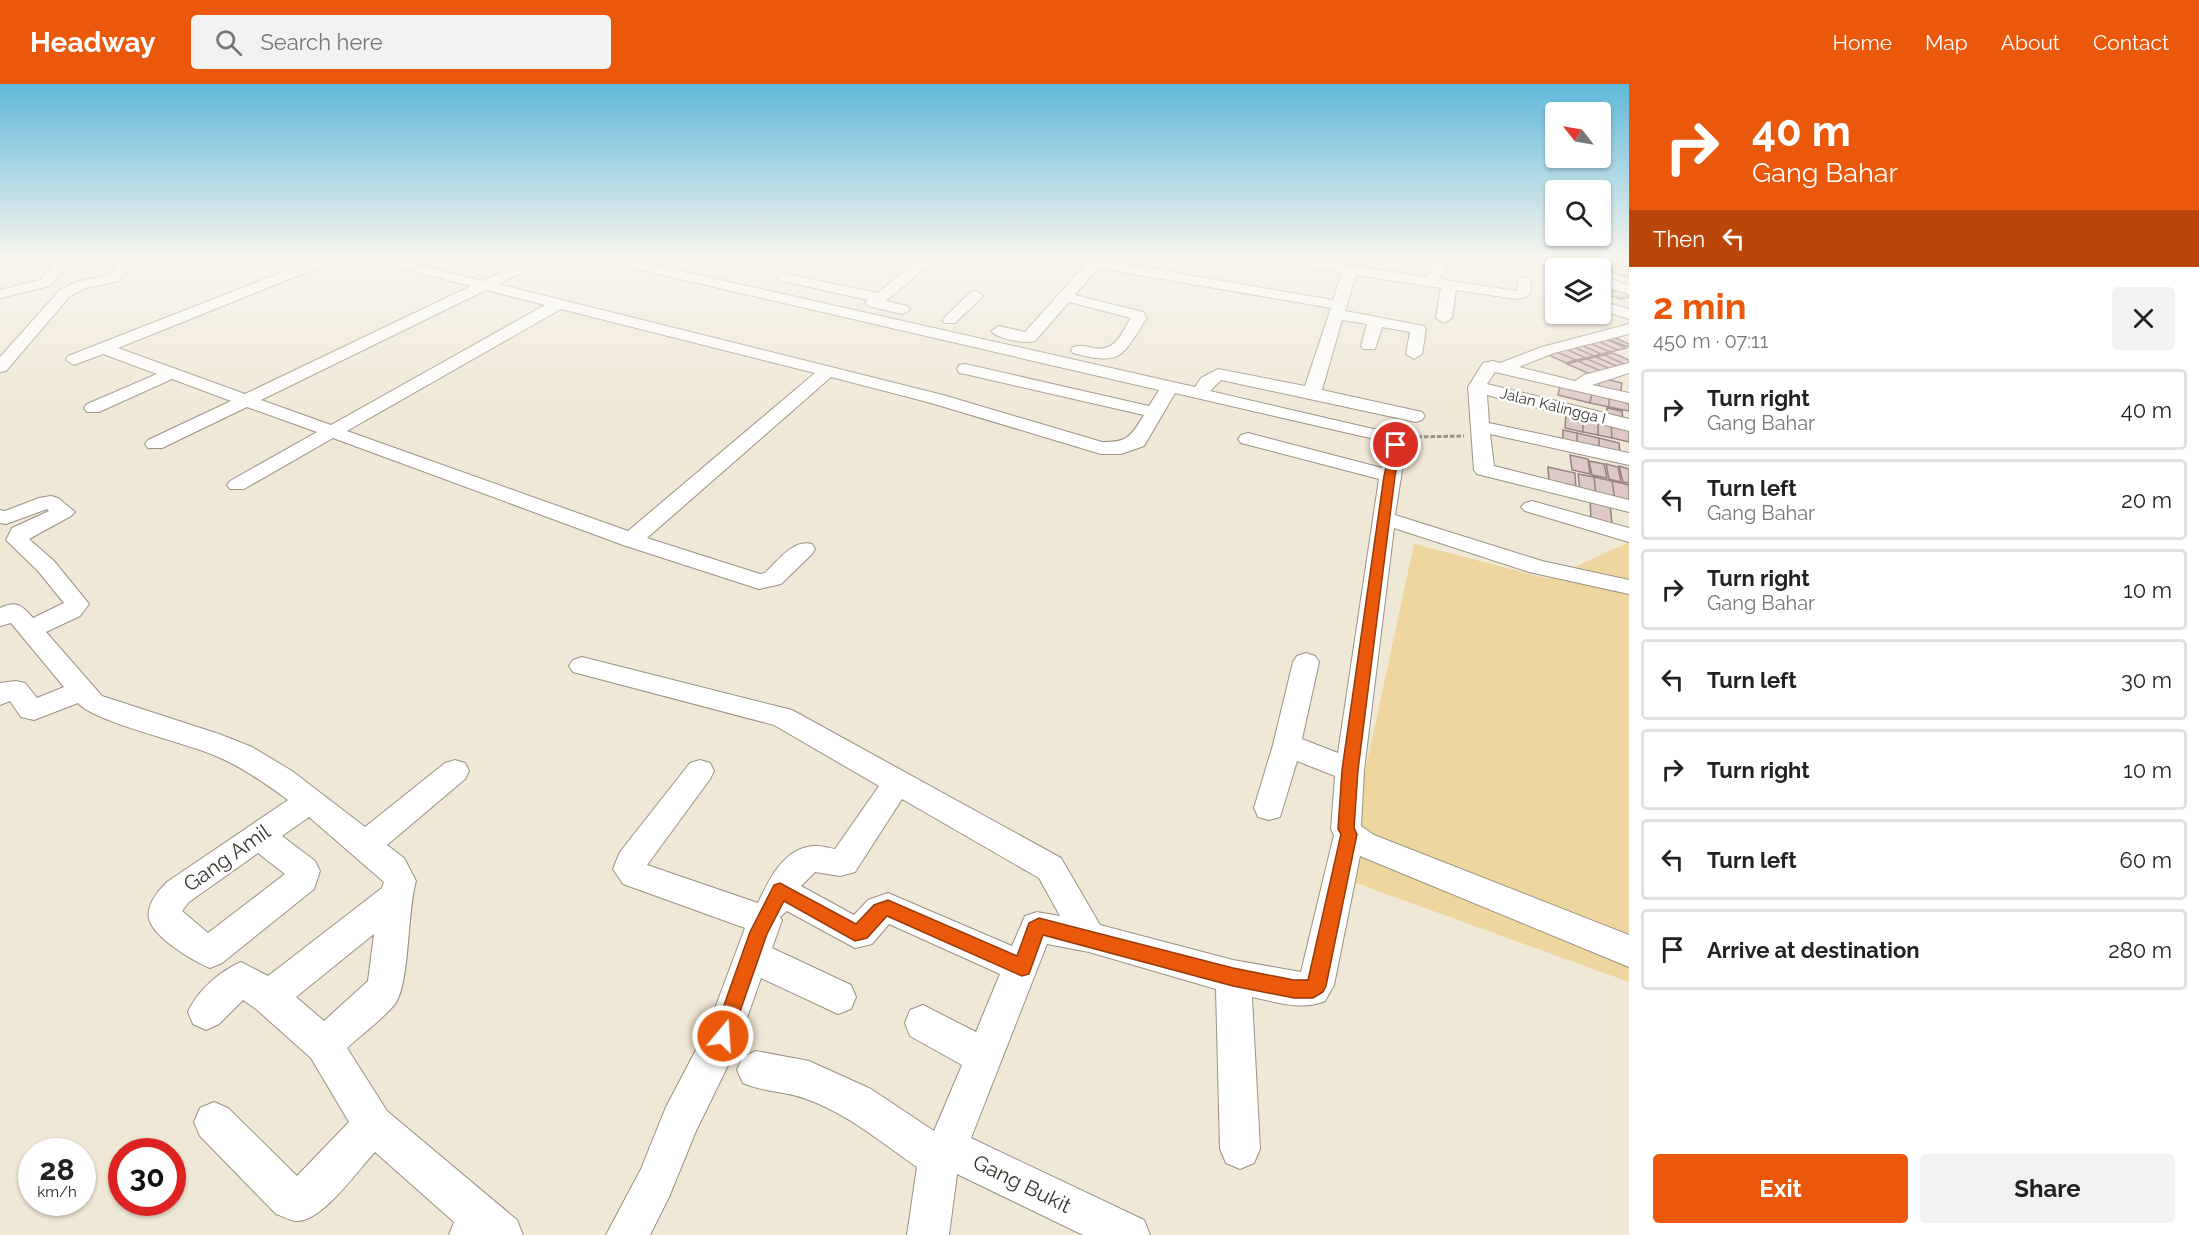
<!DOCTYPE html>
<meta charset="utf-8">
<style>
body{margin:0;font-family:Raleway,sans-serif;background:#f2f2f2;color:#222;height:100vh;display:flex;flex-direction:column;font-size:22px;white-space:nowrap}
*{box-sizing:border-box;margin:0}
p{font-size:20px;color:#767676}
.icon{flex:none;width:33px;height:33px;fill:none;stroke:currentColor;stroke-width:2;stroke-linecap:round;stroke-linejoin:round}
.map{position:relative;flex:1;overflow:hidden}
.panel{display:flex;flex-direction:column;background:#fff;width:570px}
.panel>*{flex:none}
.guide{background:#ea580c;color:#fff;overflow:hidden}
.needle{width:39px;rotate:301deg}
.fabs{position:absolute;left:1545px;top:18px;display:grid;gap:12px}
.fabs a{display:grid;place-items:center;width:66px;height:66px;border-radius:6px;background:#fff;box-shadow:0 2px 4px #0004;font-size:30px}
.speed{position:absolute;left:18px;top:1054px;display:flex;gap:12px;font-size:30px;font-weight:700;text-align:center}
.speed>*{display:grid;place-content:center;width:78px;height:78px;border-radius:50%;background:#fff;box-shadow:0 2px 4px #0004;line-height:1}
.speed small{font-size:15px;font-weight:400}
.speed .limit{border:9px solid #d22;background:#fff;color:#111}
.pin{position:absolute;display:grid;place-items:center;width:51px;height:51px;color:#fff;margin:-26px;border:3px solid #fff;border-radius:50%;box-shadow:0 2px 6px #0007}
.me{position:absolute;width:66px;margin:-33px;rotate:18deg;stroke-linejoin:round;filter:drop-shadow(0 0 4px #0008)}
.turn{display:flex;align-items:center;gap:21px;height:126px;padding:0 24px;font-size:27px}
.turn .icon{width:78px;height:78px;stroke-width:2.5}
.turn b{display:block;font-size:42px;line-height:51px}
.then{display:flex;align-items:center;height:57px;padding:0 24px;background:#0003;gap:12px;font-size:22px}
.round{display:grid;place-items:center;flex:none;width:63px;height:63px;border-radius:6px;background:#f2f2f2}
.summary{display:flex;align-items:center;justify-content:space-between;height:102px;padding:0 24px}
h1{font-size:36px;font-weight:700;line-height:45px;color:#ea580c}
.cta{display:flex;gap:12px;margin-top:auto;padding:12px 24px}
.cta a{flex:1;height:69px;border-radius:6px;background:#ea580c;color:#fff;font-size:24px;font-weight:700;line-height:69px;text-align:center}
.cta a+a{background:#f2f2f2;color:#222}
ul{padding:0;list-style:none}
li{display:flex;align-items:center;gap:18px;height:81px;margin:0 12px 9px;padding:0 12px;border:3px solid #e0e0e0;border-radius:6px}
li div{flex:1}
li b{display:block;font-size:22px}
li em{font-style:normal}
header{display:flex;align-items:center;gap:36px;box-sizing:border-box;height:84px;padding:0 30px;background:#ea580c;color:#fff}
header strong{font-size:28px}
nav{display:flex;gap:33px;margin-inline-start:auto;font-size:21px}
.search{width:420px;height:54px;background:#f2f2f2;display:flex;align-items:center;gap:15px;box-sizing:border-box;padding:0 21px;border-radius:6px;color:#767676;font-size:22px}
main{display:flex;flex:1;min-height:0}
.map>svg:first-child{display:block}
</style>
<header>
<strong>Headway</strong>
<div class="search"><svg class="icon" aria-label="search" viewBox="0 0 24 24"><circle cx="10" cy="10" r="6"/><path d="M15 15l6 6"/></svg>Search here</div>
<nav><a>Home</a><a>Map</a><a>About</a><a>Contact</a></nav>
</header>
<main>
<div class="map">
<svg width="1629" height="1151" viewBox="0 0 1629 1151">
<rect width="100%" height="100%" fill="#f0e8d6"/>
<path fill="#eed69f" d="M 1629,458 L 1629,898 L 1342,794 L 1414,460 L 1549,495 Z"/>
<path fill="#dfc9c6" stroke="#988381" stroke-width="1.5" d="M 1572,173 L 1601,173 L 1582,178 L 1568,174 Z
M 1601,173 L 1616,177 L 1596,183 L 1582,178 Z
M 1616,177 L 1629,181 L 1609,187 L 1596,183 Z
M 1629,181 L 1629,191 L 1625,193 L 1609,187 Z
M 1617,205 L 1629,209 L 1629,213 L 1621,215 L 1605,210 Z
M 1609,251 L 1629,260 L 1629,263 L 1601,253 Z
M 1601,253 L 1626,264 L 1618,266 L 1593,255 Z
M 1593,255 L 1618,266 L 1610,268 L 1585,257 Z
M 1585,257 L 1610,268 L 1601,270 L 1577,259 Z
M 1577,259 L 1601,270 L 1594,272 L 1569,261 Z
M 1569,261 L 1594,272 L 1586,274 L 1561,263 Z
M 1561,263 L 1586,274 L 1576,276 L 1552,266 Z
M 1552,266 L 1576,276 L 1566,279 L 1542,268 Z
M 1613,269 L 1629,276 L 1629,282 L 1604,271 Z
M 1604,271 L 1629,282 L 1621,284 L 1596,273 Z
M 1596,273 L 1621,284 L 1613,286 L 1587,275 Z
M 1587,275 L 1613,286 L 1603,288 L 1578,277 Z
M 1578,277 L 1603,288 L 1592,291 L 1567,280 Z
M 1601,294 L 1622,299 L 1620,311 L 1598,306 Z
M 1560,302 L 1592,309 L 1590,319 L 1558,311 Z
M 1592,309 L 1609,313 L 1609,323 L 1590,319 Z
M 1609,313 L 1622,315 L 1629,321 L 1629,327 L 1609,323 Z
M 1607,324 L 1622,327 L 1623,338 L 1606,334 Z
M 1566,330 L 1583,334 L 1583,348 L 1565,344 Z
M 1583,334 L 1598,337 L 1598,351 L 1583,348 Z
M 1598,337 L 1611,340 L 1612,354 L 1598,351 Z
M 1611,340 L 1629,344 L 1629,358 L 1612,354 Z
M 1563,346 L 1577,349 L 1577,361 L 1563,357 Z
M 1577,349 L 1599,354 L 1599,366 L 1577,361 Z
M 1599,354 L 1619,359 L 1620,370 L 1599,366 Z
M 1570,371 L 1588,375 L 1590,390 L 1572,386 Z
M 1589,377 L 1604,380 L 1607,394 L 1592,391 Z
M 1606,380 L 1618,383 L 1621,398 L 1609,395 Z
M 1619,382 L 1629,385 L 1629,399 L 1623,398 Z
M 1548,383 L 1575,389 L 1576,406 L 1549,399 Z
M 1578,390 L 1594,393 L 1596,411 L 1580,407 Z
M 1594,393 L 1612,397 L 1615,415 L 1596,411 Z
M 1612,397 L 1629,401 L 1629,419 L 1615,415 Z
M 1590,414 L 1610,419 L 1612,440 L 1591,435 Z"/>
<g fill="none" stroke-linecap="round" stroke-linejoin="round">
<defs>
<path id="minor" d="M 60,173 L 74,173 L 50,202 L 0,214 L 0,206 L 40,196 Z
M 123,173 L 137,173 L 119,197 L 86,204 L 70,212 L 6,287 L 0,288 L 0,273 L 60,206 L 76,198 L 109,191 Z
M 321,173 L 339,173 L 337,176 L 118,264 L 245,310 L 471,202 L 367,176 L 365,173 L 387,173 L 483,197 L 533,173 L 547,173 L 546,177 L 498,200 L 943,311 L 1102,358 C 1129,358 1130,353 1144,331 L 965,290 L 959,289 L 957,285 L 959,281 L 965,280 L 1149,322 L 1159,306 L 602,177 L 595,173 L 619,173 L 1195,303 L 1201,294 L 1218,285 L 1305,302 L 1331,224 L 1098,184 L 1075,211 L 1143,228 L 1147,234 C 1121,273 1123,282 1073,269 L 1071,266 L 1073,263 C 1080,261 1086,262 1093,264 C 1116,268 1120,251 1131,234 L 1069,218 L 1035,257 C 1024,260 998,255 991,247 L 999,242 L 1025,248 L 1085,181 L 1056,176 L 1054,173 L 1083,173 L 1333,216 L 1342,189 L 1271,177 L 1264,173 L 1294,173 L 1426,193 L 1438,174 L 1471,173 L 1469,176 L 1448,180 L 1439,195 L 1516,207 L 1519,194 L 1529,194 C 1532,199 1532,207 1528,212 L 1516,215 L 1456,206 L 1452,234 L 1444,239 L 1436,234 L 1441,204 L 1356,191 L 1345,227 L 1424,242 L 1426,245 L 1422,270 L 1414,275 L 1406,270 L 1410,248 L 1382,243 L 1375,265 L 1363,265 L 1361,262 L 1367,240 L 1342,236 L 1322,306 L 1422,328 L 1425,332 L 1422,336 L 1416,338 L 1221,296 L 1210,307 L 1395,350 L 1406,361 L 1395,431 L 1542,477 L 1629,496 L 1629,510 L 1529,488 L 1394,444 L 1364,686 L 1361,742 L 1374,751 L 1629,851 L 1629,883 L 1360,772 L 1334,901 L 1325,917 C 1301,927 1277,918 1252,913 L 1260,1065 L 1254,1079 L 1240,1085 L 1226,1079 L 1220,1065 L 1216,905 L 1089,868 L 1047,860 L 971,1054 L 1144,1136 L 1150,1151 L 1083,1151 L 957,1090 L 949,1151 L 907,1151 L 917,1083 C 882,1059 847,1029 806,1015 C 786,1007 763,1008 743,999 L 737,986 L 743,973 L 756,967 L 809,977 L 871,1005 L 934,1047 L 962,981 L 910,952 L 905,939 L 910,926 L 923,921 L 976,948 L 1000,890 L 889,840 L 872,860 L 855,864 L 787,827 L 780,833 L 782,836 L 772,864 L 851,901 L 856,913 L 851,925 L 838,930 L 761,894 L 736,965 L 696,1047 L 669,1113 L 650,1151 L 606,1151 L 641,1085 L 666,1023 L 708,943 L 745,844 L 623,800 L 613,785 L 620,768 L 690,679 L 700,676 L 710,679 L 714,687 L 710,695 L 647,781 L 758,819 C 769,795 785,762 816,762 C 823,762 829,764 835,765 L 879,702 L 774,641 L 573,588 L 569,582 L 573,576 L 582,573 L 792,626 L 1061,774 L 1100,841 L 1233,876 L 1301,888 L 1334,751 L 1331,745 L 1335,692 L 1297,677 L 1280,733 L 1269,736 L 1258,733 L 1254,724 L 1273,661 L 1293,578 L 1297,572 L 1306,569 L 1315,572 L 1319,578 L 1302,655 L 1338,669 L 1379,395 L 1241,359 L 1238,355 L 1241,351 L 1248,349 L 1382,384 L 1386,362 L 1370,354 L 1175,309 L 1144,362 L 1121,370 L 1101,370 L 931,319 L 831,293 L 647,454 L 760,490 L 765,489 C 778,477 793,455 812,460 L 815,465 L 812,470 L 781,500 L 759,505 L 623,461 L 333,354 L 244,405 L 230,405 L 227,401 L 230,397 L 317,348 L 247,323 L 162,364 L 148,364 L 145,360 L 148,356 L 231,317 L 172,295 L 99,328 L 87,328 L 84,324 L 87,320 L 157,290 L 103,270 L 74,281 L 66,276 L 68,272 ZM 486,206 L 545,221 L 331,341 L 261,316 ZM 561,225 L 815,289 L 628,447 L 347,347 ZM 902,715 L 1039,794 L 1060,832 L 1037,828 L 1025,832 L 1012,862 L 888,809 L 868,816 L 854,831 L 801,802 L 815,788 L 840,792 L 855,788 Z
M 923,173 L 938,173 L 886,217 L 907,222 L 910,225 L 907,228 L 902,230 L 868,222 L 865,219 L 868,216 L 783,197 L 776,193 L 783,189 L 877,209 Z
M 1522,173 L 1542,173 L 1570,181 L 1572,184 L 1556,186 L 1524,176 Z
M 1602,173 L 1629,175 L 1629,183 L 1604,176 Z
M 1600,192 L 1629,201 L 1629,210 L 1600,201 Z
M 976,207 L 983,211 L 981,214 L 955,239 L 945,239 L 942,236 L 945,233 L 971,208 Z
M 1600,217 L 1629,225 L 1629,235 L 1600,226 Z
M 1629,240 L 1629,250 L 1554,269 L 1519,283 L 1575,297 L 1584,291 L 1629,279 L 1629,289 L 1592,301 L 1629,309 L 1629,319 L 1495,288 L 1487,300 L 1629,335 L 1629,347 L 1487,311 L 1489,339 L 1629,369 L 1629,381 L 1490,350 L 1494,382 L 1629,416 L 1629,428 L 1477,390 L 1474,386 L 1468,303 L 1483,279 L 1493,277 L 1500,279 L 1542,263 Z
M 51,412 L 58,414 L 75,428 L 71,432 L 29,455 L 54,477 L 89,520 L 80,532 L 46,548 L 102,612 L 219,650 L 252,663 L 292,687 L 365,743 L 445,679 L 455,676 L 465,679 L 469,687 L 465,695 L 387,761 L 404,774 L 416,797 C 407,827 410,900 395,920 C 382,936 362,950 347,964 L 387,1027 L 517,1136 L 523,1151 L 449,1151 L 454,1138 L 375,1068 C 357,1087 325,1134 299,1137 C 291,1138 283,1132 276,1130 L 200,1052 L 194,1038 L 200,1024 L 214,1018 L 228,1024 L 297,1092 L 349,1038 L 311,974 L 256,925 L 243,916 L 219,940 L 206,946 L 193,940 L 188,928 C 197,907 220,887 241,878 L 268,892 L 382,804 L 384,798 L 309,733 L 282,752 L 315,777 L 320,787 L 314,805 L 222,879 L 210,884 C 193,877 154,854 149,835 C 146,821 158,807 167,798 L 288,716 C 265,699 242,683 216,672 C 187,659 94,638 78,619 L 34,636 L 21,633 L 10,617 L 0,621 L 0,599 L 16,597 L 25,599 L 37,614 L 64,603 L 11,539 L 0,542 L 0,524 C 16,516 22,521 33,534 L 64,519 L 38,487 L 6,456 L 12,444 L 49,427 L 47,425 L 6,440 L 0,439 L 0,426 L 5,427 L 39,414 ZM 258,769 L 285,790 L 208,849 L 182,827 L 189,818 ZM 374,850 L 368,897 L 324,937 L 296,913 Z
M 1532,417 L 1629,444 L 1629,458 L 1525,427 L 1521,423 L 1525,419 Z"/>
</defs>
<use href="#minor" stroke="#9a9282" stroke-width="2"/>
<path stroke="#989386" stroke-width="3" stroke-dasharray="4.5 2" stroke-linecap="butt" d="M 1411,353 L 1464,352"/>
<use href="#minor" fill="#fff" fill-rule="evenodd"/>
</g>
<linearGradient id="sky" x2="0" y2="1"><stop stop-color="#60b9db"/><stop offset="0.52" stop-color="#f8f5ed"/><stop offset="1" stop-color="#f8f5ed" stop-opacity="0"/></linearGradient>
<rect width="1629" height="334" fill="url(#sky)"/>
<path fill="#ea580c" stroke="#983908" stroke-width="1.5" d="M 1396,358 L 1401,361 L 1395,392 L 1358,686 L 1354,744 L 1357,750 L 1326,902 L 1323,908 L 1313,914 L 1294,914 L 1233,902 L 1043,851 L 1029,890 L 1022,892 L 887,832 L 867,854 L 855,857 L 784,817 L 767,850 L 729,959 L 723,962 L 716,959 L 713,952 L 750,848 L 774,801 L 780,799 L 856,840 L 874,821 L 888,816 L 1017,872 L 1029,839 L 1039,834 L 1233,884 L 1294,896 L 1308,896 L 1341,750 L 1338,745 L 1342,686 L 1384,392 L 1391,361 Z"/>
<g text-anchor="middle" stroke-width="5" stroke-linejoin="round" paint-order="stroke">
<g font-size="15" fill="#39362f" stroke="#fff">
<text transform="translate(1553 322) rotate(14)" y="5">Jalan Kalingga I</text>
</g>
<g font-size="21" fill="#39362f" stroke="#fff">
<text transform="translate(227 774) rotate(-35)" y="7">Gang Amil</text>
<text transform="translate(1022 1100) rotate(26)" y="7">Gang Bukit</text>
</g>
</g>
</svg>
<div class="fabs">
<a><svg class="needle" viewBox="-14 -14 28 28"><path d="M0-13l5 13h-10z" fill="#e53935"/><path d="M0 13l5-13h-10z" fill="#767676"/></svg></a>
<a><svg class="icon" aria-label="search" viewBox="0 0 24 24"><circle cx="10" cy="10" r="6"/><path d="M15 15l6 6"/></svg></a>
<a><svg class="icon" aria-label="layers" viewBox="0 0 24 24"><path d="M12 4l9 5-9 5-9-5zM3 14l9 5 9-5"/></svg></a>
</div>
<div class="speed"><div>28<small>km/h</small></div><div class="limit">30</div></div>
<div class="pin" style="left:1396px;top:361px;background:#d93025"><svg class="icon" aria-label="arrive" viewBox="0 0 24 24"><path d="M6 21V4h12l-3 4 3 4H6"/></svg></div>
<svg class="me" style="left:723px;top:952px" viewBox="-20 -20 40 40"><circle r="17" fill="#ea580c" stroke="#fff" stroke-width="3"/><path d="M0-11L8 9 0 5-8 9z" fill="#fff"/></svg>
</div>
<section class="panel">
<div class="guide">
<div class="turn"><svg class="icon" aria-label="right" viewBox="0 0 24 24"><path d="M7 20v-9h11M14 6l5 5-5 5"/></svg><div><b>40 m</b>Gang Bahar</div></div>
<div class="then">Then<svg class="icon" aria-label="left" viewBox="0 0 24 24"><path d="M17 20v-9H6M10 6l-5 5 5 5"/></svg></div>
</div>
<div class="summary"><div><h1>2 min</h1><p>450 m · 07:11</p></div><a class="round"><svg class="icon" aria-label="close" viewBox="0 0 24 24"><path d="M6 6l12 12M18 6L6 18"/></svg></a></div>
<ul>
<li><svg class="icon" aria-label="right" viewBox="0 0 24 24"><path d="M7 20v-9h11M14 6l5 5-5 5"/></svg><div><b>Turn right</b><p>Gang Bahar</p></div><em>40 m</em></li>
<li><svg class="icon" aria-label="left" viewBox="0 0 24 24"><path d="M17 20v-9H6M10 6l-5 5 5 5"/></svg><div><b>Turn left</b><p>Gang Bahar</p></div><em>20 m</em></li>
<li><svg class="icon" aria-label="right" viewBox="0 0 24 24"><path d="M7 20v-9h11M14 6l5 5-5 5"/></svg><div><b>Turn right</b><p>Gang Bahar</p></div><em>10 m</em></li>
<li><svg class="icon" aria-label="left" viewBox="0 0 24 24"><path d="M17 20v-9H6M10 6l-5 5 5 5"/></svg><div><b>Turn left</b></div><em>30 m</em></li>
<li><svg class="icon" aria-label="right" viewBox="0 0 24 24"><path d="M7 20v-9h11M14 6l5 5-5 5"/></svg><div><b>Turn right</b></div><em>10 m</em></li>
<li><svg class="icon" aria-label="left" viewBox="0 0 24 24"><path d="M17 20v-9H6M10 6l-5 5 5 5"/></svg><div><b>Turn left</b></div><em>60 m</em></li>
<li><svg class="icon" aria-label="arrive" viewBox="0 0 24 24"><path d="M6 21V4h12l-3 4 3 4H6"/></svg><div><b>Arrive at destination</b></div><em>280 m</em></li>
</ul>
<div class="cta"><a>Exit</a><a>Share</a></div>
</section>
</main>
